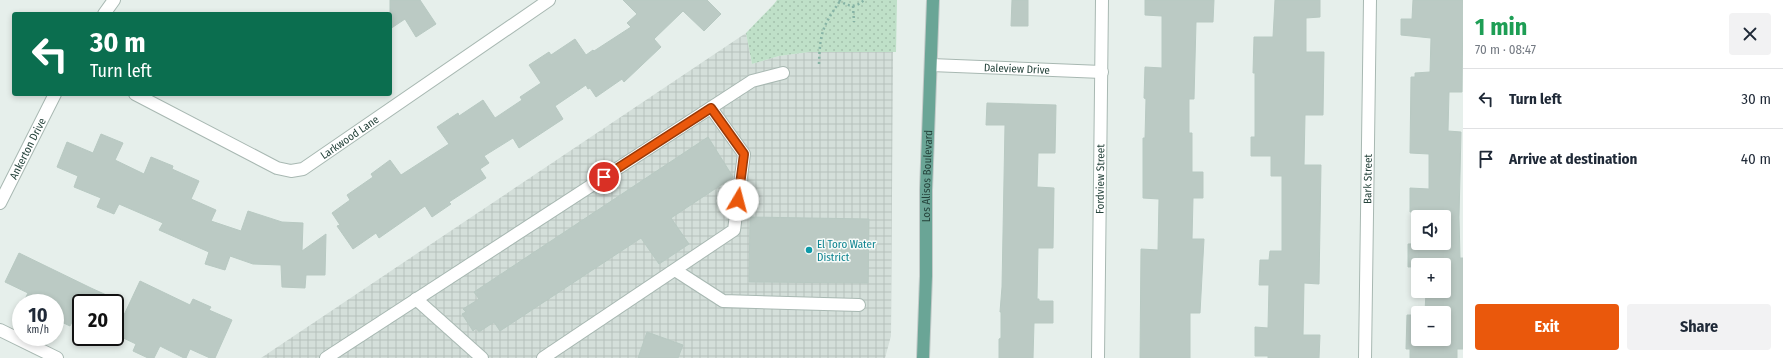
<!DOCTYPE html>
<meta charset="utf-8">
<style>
body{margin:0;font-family:"Fira Sans Condensed",sans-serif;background:#f2f2f3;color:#1f2937;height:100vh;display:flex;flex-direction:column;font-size:15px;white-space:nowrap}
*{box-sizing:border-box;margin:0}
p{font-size:13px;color:#747a83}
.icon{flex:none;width:22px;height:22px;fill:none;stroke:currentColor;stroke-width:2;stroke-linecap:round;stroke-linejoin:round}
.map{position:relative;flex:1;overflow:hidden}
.sheet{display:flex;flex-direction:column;background:#fff;width:320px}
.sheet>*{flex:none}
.hud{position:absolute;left:12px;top:12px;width:380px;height:84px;border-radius:4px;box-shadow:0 2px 6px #0003;background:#0b6e4f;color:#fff;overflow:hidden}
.buttons{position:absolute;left:1411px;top:210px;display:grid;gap:8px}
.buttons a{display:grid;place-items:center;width:40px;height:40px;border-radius:4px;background:#fff;box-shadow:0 2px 6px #0003;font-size:20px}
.speed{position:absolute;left:12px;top:294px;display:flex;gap:8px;font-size:20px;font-weight:700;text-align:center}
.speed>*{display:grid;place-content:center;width:52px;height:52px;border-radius:50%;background:#fff;box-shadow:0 2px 6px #0003;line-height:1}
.speed small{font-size:10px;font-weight:400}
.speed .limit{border:2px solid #111;border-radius:6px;background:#fff;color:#111}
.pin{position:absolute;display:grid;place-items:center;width:34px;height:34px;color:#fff;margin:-17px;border:2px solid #fff;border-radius:50%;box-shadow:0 1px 4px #0007}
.me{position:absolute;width:44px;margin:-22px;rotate:8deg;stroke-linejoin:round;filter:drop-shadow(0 0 3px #0008)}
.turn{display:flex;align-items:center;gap:14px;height:84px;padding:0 12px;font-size:18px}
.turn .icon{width:52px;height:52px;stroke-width:2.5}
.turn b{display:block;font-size:28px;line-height:34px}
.round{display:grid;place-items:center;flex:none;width:42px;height:42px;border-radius:4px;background:#f2f2f3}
.head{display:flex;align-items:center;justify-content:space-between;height:68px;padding:0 12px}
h1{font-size:24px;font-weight:700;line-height:30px;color:#1e9e55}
.action{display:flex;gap:8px;margin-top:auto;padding:8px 12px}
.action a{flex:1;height:46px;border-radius:4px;background:#ea580c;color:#fff;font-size:16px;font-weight:700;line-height:46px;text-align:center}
.action a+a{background:#f2f2f3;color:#1f2937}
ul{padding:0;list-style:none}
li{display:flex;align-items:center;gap:12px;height:60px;padding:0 12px;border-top:1px solid #e0e1e3}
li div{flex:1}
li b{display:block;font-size:15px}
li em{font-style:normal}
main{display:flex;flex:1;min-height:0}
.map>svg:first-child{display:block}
</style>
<main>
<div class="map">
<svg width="1463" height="358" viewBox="0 0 1463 358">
<defs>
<pattern id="industrial-grid" width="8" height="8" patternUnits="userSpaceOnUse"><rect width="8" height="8" fill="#d4dfda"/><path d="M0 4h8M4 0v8" fill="none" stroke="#b6c1bc"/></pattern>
<pattern id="garden-dots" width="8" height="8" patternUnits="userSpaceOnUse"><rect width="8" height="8" fill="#bfe0c8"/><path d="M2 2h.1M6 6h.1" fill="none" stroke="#a4c1ad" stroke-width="1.8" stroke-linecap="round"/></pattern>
</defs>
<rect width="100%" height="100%" fill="#e6efeb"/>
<path fill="url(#industrial-grid)" d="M 746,33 L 752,64 L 779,56 L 809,52 L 893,52 L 891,336 L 885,358 L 261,358 Z"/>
<path fill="url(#garden-dots)" d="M 777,0 L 897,0 L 896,52 L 809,52 L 779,56 L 752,64 L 746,33 L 774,4 Z"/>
<path fill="#bbcac4" stroke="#b8c9c2" d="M 390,0 L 420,0 L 436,24 L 416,37 L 405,19 L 390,29 Z
M 623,0 L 707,0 L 721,14 L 704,31 L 683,11 L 654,39 L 661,47 L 624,82 L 622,79 L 596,97 L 590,88 L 588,89 L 586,85 L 555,106 L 563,119 L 519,148 L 513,138 L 484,156 L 489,163 L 480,169 L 486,178 L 449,202 L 451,204 L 432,217 L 425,206 L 379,238 L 376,233 L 353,249 L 337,226 L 340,225 L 332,213 L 350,200 L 347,195 L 373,177 L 371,174 L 390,160 L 401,175 L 449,144 L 437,127 L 458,113 L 459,116 L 483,100 L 495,118 L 522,100 L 520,97 L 541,83 L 529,65 L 549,52 L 551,55 L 575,39 L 586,55 L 593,50 L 594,51 L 631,27 L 627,23 L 637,14 Z
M 1012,0 L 1028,0 L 1028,26 L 1011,26 Z
M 1145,0 L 1214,0 L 1213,22 L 1196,22 L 1194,99 L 1189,99 L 1189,133 L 1192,133 L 1192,172 L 1203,172 L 1203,198 L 1193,198 L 1192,239 L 1204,239 L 1200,313 L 1190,313 L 1190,358 L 1140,358 L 1141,249 L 1158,250 L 1159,199 L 1143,198 L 1143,138 L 1145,138 L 1146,99 L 1144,98 L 1145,67 L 1162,68 L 1162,16 L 1145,15 Z
M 1275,0 L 1320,0 L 1320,17 L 1306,18 L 1306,52 L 1324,52 L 1323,115 L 1305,115 L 1304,165 L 1321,165 L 1319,284 L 1304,283 L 1303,335 L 1320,335 L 1319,358 L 1268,358 L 1268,356 L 1255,356 L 1255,327 L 1268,328 L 1269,285 L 1259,285 L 1260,260 L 1269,260 L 1270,251 L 1282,251 L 1282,176 L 1271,176 L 1271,156 L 1251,156 L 1251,137 L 1255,137 L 1255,73 L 1253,73 L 1254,37 L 1273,37 Z
M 1413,0 L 1463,0 L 1462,92 L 1449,92 L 1448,131 L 1461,132 L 1459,217 L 1460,258 L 1463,258 L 1463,349 L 1457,349 L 1457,358 L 1410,358 L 1410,349 L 1406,349 L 1407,315 L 1418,315 L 1418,339 L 1444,339 L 1444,313 L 1425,313 L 1426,291 L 1444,291 L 1444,265 L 1408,267 L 1408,244 L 1444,243 L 1444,217 L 1426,217 L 1426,212 L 1410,212 L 1410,188 L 1429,189 L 1429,154 L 1410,153 L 1411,77 L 1415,77 L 1415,73 L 1430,72 L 1431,38 L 1401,35 L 1401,19 L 1412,19 Z
M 987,103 L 1056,105 L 1055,153 L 1038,153 L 1037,187 L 1054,188 L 1053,248 L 1038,248 L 1037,299 L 1039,299 L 1039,301 L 1053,301 L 1053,323 L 1034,323 L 1033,358 L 999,358 L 999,339 L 1001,338 L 1001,312 L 1000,312 L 1002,287 L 1005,125 L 986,125 Z
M 101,134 L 123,143 L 115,160 L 144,174 L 151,157 L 173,166 L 172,169 L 199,181 L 191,199 L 216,210 L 211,221 L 241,231 L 248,211 L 282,222 L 303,223 L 302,251 L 326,234 L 325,275 L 306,275 L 305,288 L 282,287 L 281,265 L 253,264 L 230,256 L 225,270 L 205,264 L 209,252 L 159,230 L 163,223 L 119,204 L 114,214 L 97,207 L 101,198 L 74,187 L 78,176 L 57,167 L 67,142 L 93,153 Z
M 708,137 L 733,177 L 671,218 L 689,244 L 659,264 L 641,238 L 500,331 L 494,322 L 479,332 L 476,328 L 473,331 L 462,314 L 466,312 L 463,309 L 479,299 L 474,292 Z
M 750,217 L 869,219 L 868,283 L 749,282 Z
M 19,253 L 91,288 L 124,303 L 81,303 L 81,319 L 75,316 L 70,326 L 55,319 L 55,303 L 23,303 L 28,293 L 5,282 Z
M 140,281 L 190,305 L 193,299 L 211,307 L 209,310 L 232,320 L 215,358 L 210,358 L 190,349 L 186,358 L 184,358 L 160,346 L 154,358 L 148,358 L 133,351 L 136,344 L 115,334 Z
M 647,332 L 683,345 L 678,358 L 638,358 Z"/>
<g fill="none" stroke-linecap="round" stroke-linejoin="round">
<defs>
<g id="minor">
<path d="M 104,14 L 114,0"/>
<path id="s1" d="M 931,65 L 1102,72"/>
<path id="s2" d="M 135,94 L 277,168 L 291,171 L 303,169 L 549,0"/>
<path id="s3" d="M 0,203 L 55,94"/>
<path d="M 675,270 L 723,301 L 859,305"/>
<path d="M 416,299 L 482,358"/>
<path d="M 0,330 L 57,358"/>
<path d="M 326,358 L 752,81 L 783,73"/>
<path d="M 543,358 L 734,230 L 744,154 L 711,108"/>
<path id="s4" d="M 1098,358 L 1102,0"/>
<path id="s5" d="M 1365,358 L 1370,0"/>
</g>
<g id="major">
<path id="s6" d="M 923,358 L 926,276 L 926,190 L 933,0"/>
</g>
</defs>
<use href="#minor" stroke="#a8b8b2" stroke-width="14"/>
<use href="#major" stroke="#c2cac8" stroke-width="14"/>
<path stroke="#86b3a5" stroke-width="2.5" stroke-dasharray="2 3" stroke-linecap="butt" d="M 839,0 C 848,7 856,8 864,0
M 853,6 L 854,22
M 819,64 C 820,33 822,27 840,1"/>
<use href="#minor" stroke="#fff" stroke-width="12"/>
<use href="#major" stroke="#6aa596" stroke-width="12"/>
</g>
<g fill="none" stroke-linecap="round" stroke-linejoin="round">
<defs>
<path id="route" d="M 604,177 L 711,108 L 744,154 L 738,200"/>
</defs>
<use href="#route" stroke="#983908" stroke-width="10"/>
<use href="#route" stroke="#ea580c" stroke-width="7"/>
</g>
<circle fill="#0f9aa8" stroke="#f7fbf9" stroke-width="1.5" cx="809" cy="250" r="4"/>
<g text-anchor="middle" stroke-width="3" stroke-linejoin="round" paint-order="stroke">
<g font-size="11" fill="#24423a" stroke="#f7fbf9">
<text dy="4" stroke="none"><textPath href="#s1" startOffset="86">Daleview Drive</textPath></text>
<text dy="4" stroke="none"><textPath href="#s2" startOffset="243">Larkwood Lane</textPath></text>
<text dy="4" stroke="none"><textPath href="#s3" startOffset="61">Ankerton Drive</textPath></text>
<text dy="4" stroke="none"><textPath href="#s6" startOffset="182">Los Alisos Boulevard</textPath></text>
<text dy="4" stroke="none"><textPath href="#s4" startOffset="179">Fordview Street</textPath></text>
<text dy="4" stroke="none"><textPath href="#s5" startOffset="179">Bark Street</textPath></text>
</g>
<g font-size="11" fill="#0d838f" stroke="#f7fbf9" text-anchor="start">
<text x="817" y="248">El Toro Water<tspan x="817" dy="13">District</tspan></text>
</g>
</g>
</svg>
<div class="buttons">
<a><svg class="icon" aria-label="sound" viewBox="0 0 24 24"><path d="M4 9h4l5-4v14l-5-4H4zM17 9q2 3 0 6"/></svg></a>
<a>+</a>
<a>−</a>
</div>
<div class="speed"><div>10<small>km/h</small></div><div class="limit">20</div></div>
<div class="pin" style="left:604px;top:177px;background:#d93025"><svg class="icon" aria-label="arrive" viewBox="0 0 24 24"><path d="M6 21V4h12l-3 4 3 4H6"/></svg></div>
<svg class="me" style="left:738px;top:200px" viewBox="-20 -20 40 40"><circle r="19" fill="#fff"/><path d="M0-13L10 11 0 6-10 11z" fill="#ea580c"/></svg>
<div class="hud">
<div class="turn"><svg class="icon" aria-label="left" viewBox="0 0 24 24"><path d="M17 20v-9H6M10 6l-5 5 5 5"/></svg><div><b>30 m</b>Turn left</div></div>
</div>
</div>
<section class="sheet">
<div class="head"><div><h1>1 min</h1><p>70 m · 08:47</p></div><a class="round"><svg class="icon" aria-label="close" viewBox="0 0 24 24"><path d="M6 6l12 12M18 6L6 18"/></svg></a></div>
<ul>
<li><svg class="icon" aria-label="left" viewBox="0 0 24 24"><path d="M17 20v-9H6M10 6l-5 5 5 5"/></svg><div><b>Turn left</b></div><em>30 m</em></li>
<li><svg class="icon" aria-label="arrive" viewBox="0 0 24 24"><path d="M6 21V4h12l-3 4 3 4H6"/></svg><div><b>Arrive at destination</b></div><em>40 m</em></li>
</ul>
<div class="action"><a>Exit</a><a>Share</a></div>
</section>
</main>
